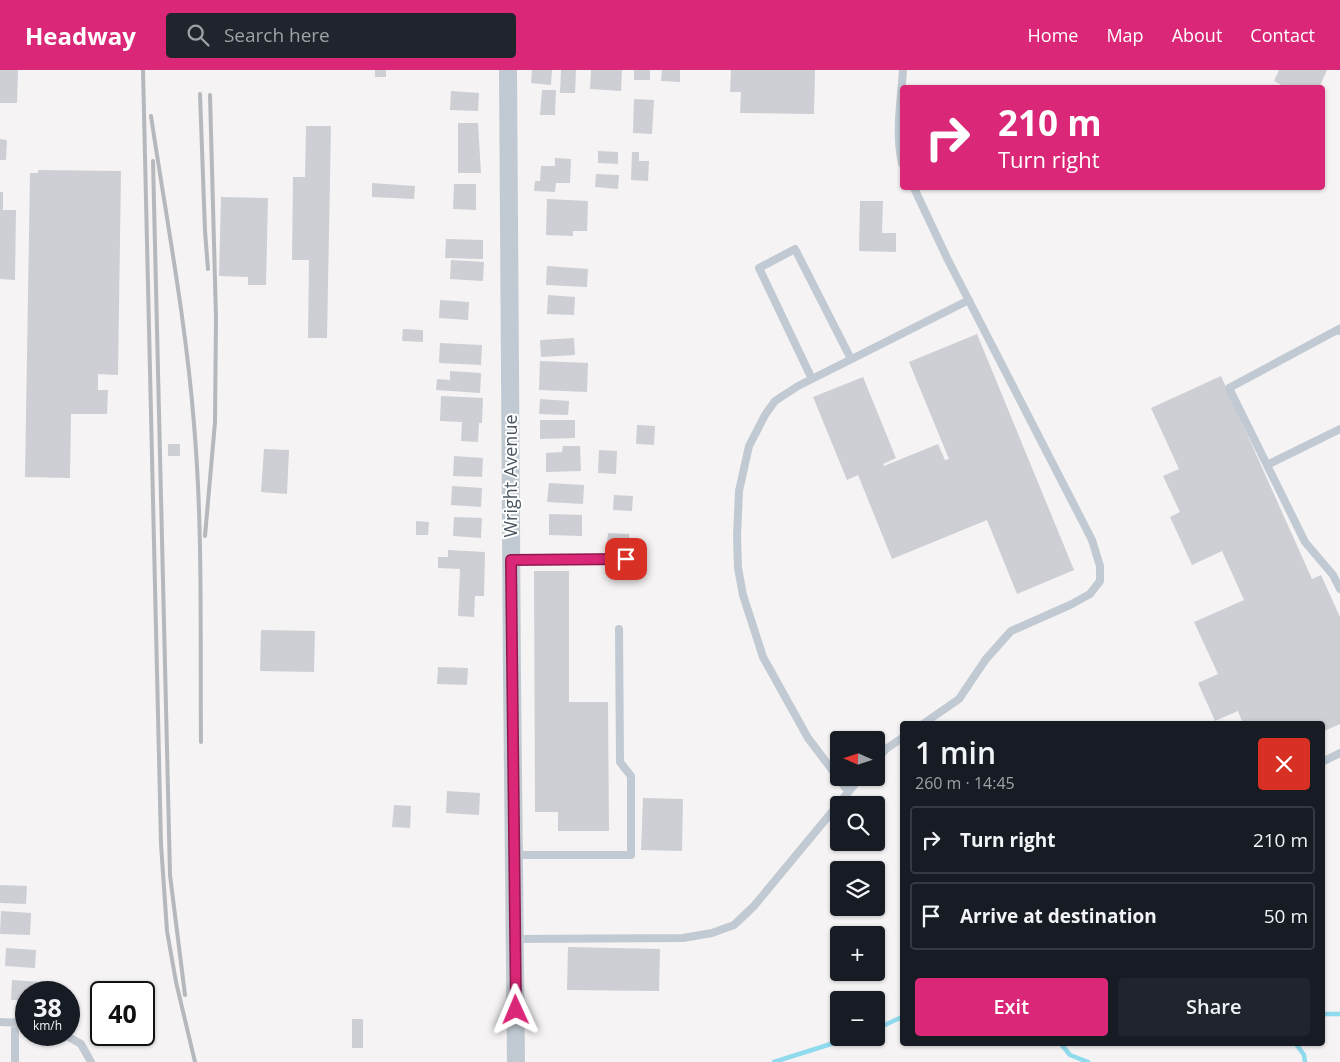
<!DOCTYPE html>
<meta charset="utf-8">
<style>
body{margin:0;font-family:"Open Sans",sans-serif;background:#20242c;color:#f1f3f6;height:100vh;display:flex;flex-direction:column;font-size:19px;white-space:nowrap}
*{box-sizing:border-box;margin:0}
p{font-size:16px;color:#9ea1a6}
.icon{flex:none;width:28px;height:28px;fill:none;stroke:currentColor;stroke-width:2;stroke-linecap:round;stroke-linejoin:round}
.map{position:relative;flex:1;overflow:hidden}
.details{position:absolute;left:900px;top:651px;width:425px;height:325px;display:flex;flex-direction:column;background:#171b24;border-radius:5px;box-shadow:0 1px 4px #0004}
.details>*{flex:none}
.hud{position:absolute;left:900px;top:15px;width:425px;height:105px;border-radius:5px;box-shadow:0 1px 4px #0004;background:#db2777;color:#fff;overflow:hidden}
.needle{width:32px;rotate:273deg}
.controls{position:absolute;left:830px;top:661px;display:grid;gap:10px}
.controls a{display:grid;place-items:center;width:55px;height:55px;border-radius:5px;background:#171b24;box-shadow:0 1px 4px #0004;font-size:25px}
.speed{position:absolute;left:15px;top:911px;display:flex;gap:10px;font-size:25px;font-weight:700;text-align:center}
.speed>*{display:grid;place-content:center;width:65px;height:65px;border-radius:50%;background:#171b24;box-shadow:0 1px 4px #0004;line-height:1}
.speed small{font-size:12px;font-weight:400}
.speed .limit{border:2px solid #111;border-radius:8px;background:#fff;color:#111}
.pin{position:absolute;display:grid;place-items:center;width:42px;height:42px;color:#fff;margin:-21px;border-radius:10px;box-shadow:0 2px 8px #0006}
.me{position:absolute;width:55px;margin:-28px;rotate:359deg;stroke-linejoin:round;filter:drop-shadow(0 0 4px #0008)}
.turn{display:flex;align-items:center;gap:18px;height:105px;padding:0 15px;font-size:22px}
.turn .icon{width:65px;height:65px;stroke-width:2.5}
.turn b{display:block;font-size:35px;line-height:42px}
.round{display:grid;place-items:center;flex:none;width:52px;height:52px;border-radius:5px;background:#20242c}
.summary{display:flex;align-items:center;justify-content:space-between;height:85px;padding:0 15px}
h1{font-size:30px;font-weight:600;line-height:38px}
.button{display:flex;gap:10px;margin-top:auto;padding:10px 15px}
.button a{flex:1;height:58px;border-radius:5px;background:#db2777;color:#fff;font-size:20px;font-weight:600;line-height:58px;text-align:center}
.button a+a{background:#20242c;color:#f1f3f6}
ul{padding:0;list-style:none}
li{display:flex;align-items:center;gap:15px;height:68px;margin:0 10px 8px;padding:0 5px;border:2px solid #363941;border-radius:5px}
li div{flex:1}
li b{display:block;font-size:19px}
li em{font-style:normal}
header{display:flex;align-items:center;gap:30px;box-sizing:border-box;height:70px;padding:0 25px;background:#db2777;color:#fff}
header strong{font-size:24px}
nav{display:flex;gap:28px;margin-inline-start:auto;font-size:18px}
.search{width:350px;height:45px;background:#20242c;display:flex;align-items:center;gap:12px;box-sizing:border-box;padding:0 18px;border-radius:5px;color:#9ea1a6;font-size:19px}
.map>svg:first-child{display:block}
</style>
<header>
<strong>Headway</strong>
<div class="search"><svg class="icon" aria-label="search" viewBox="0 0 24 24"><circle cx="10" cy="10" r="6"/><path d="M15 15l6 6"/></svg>Search here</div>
<nav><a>Home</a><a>Map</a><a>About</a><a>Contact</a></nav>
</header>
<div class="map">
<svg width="1340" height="992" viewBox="0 0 1340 992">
<rect width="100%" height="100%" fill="#f5f3f3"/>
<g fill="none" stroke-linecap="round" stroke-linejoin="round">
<path stroke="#90daee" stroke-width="4.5" d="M 1322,944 L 1340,944
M 876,959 L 902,947
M 1061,974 L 1070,985 L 1088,992
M 1296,974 L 1304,985 L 1305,992
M 774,992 L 850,968"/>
</g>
<path fill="#cdcfd5" d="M 0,0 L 18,0 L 17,33 L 0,33 Z
M 375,0 L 386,0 L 386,7 L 375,7 Z
M 532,0 L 552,0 L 551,15 L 531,13 Z
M 561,0 L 576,0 L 575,23 L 560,23 Z
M 591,0 L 622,0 L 621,21 L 590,19 Z
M 634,0 L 650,0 L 650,10 L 634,10 Z
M 662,0 L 680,0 L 680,12 L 661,11 Z
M 731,0 L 815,0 L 814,44 L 740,43 L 741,22 L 730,22 Z
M 1279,0 L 1327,0 L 1319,18 L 1287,18 L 1274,11 Z
M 542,20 L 556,20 L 555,45 L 540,45 Z
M 451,21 L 479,23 L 478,41 L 450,40 Z
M 634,29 L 654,30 L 652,64 L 633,63 Z
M 458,53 L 478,53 L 481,103 L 458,103 Z
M 306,56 L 331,56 L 327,268 L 308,268 L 309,190 L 292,190 L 293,107 L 305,107 Z
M 0,69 L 7,70 L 6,90 L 0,90 Z
M 598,81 L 618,82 L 618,94 L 598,93 Z
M 632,82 L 639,82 L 639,91 L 649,91 L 648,111 L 631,110 Z
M 555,88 L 571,89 L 570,113 L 556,113 L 555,122 L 534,121 L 535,111 L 540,111 L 541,96 L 555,96 Z
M 38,100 L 121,101 L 118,305 L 98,304 L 98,320 L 108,320 L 107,344 L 71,344 L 70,408 L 25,407 L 30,103 L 38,103 Z
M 596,104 L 619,105 L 618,119 L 595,117 Z
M 372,113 L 415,116 L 414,129 L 372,127 Z
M 454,114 L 476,114 L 476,140 L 453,139 Z
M 0,122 L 3,122 L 3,140 L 16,140 L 15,210 L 0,209 Z
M 221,127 L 268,128 L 266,215 L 248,215 L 248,207 L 219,206 Z
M 547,129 L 588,131 L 587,161 L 573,161 L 573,166 L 546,165 Z
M 860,131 L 883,131 L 882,163 L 896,163 L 896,182 L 859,181 Z
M 446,169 L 483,170 L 483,189 L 445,188 Z
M 451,190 L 484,192 L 483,211 L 450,209 Z
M 547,196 L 588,199 L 587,217 L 546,215 Z
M 548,225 L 575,227 L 574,245 L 547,244 Z
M 440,230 L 469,232 L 468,250 L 439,248 Z
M 403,259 L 423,260 L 423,272 L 402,271 Z
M 977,264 L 1074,500 L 1017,524 L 987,450 L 892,489 L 858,405 L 847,410 L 813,327 L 863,307 L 896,388 L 883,394 L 884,396 L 938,374 L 945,390 L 949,389 L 909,292 Z
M 574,268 L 575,285 L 541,287 L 540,270 Z
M 440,273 L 482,275 L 481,295 L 439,293 Z
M 540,291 L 588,293 L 587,322 L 539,320 Z
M 450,301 L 481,303 L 480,323 L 436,320 L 437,309 L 450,310 Z
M 1221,306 L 1312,509 L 1321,505 L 1340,547 L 1340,654 L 1322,662 L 1322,654 L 1243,654 L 1238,641 L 1215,651 L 1198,613 L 1218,604 L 1194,552 L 1244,530 L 1222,481 L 1192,495 L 1170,447 L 1180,442 L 1163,406 L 1179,399 L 1151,338 Z
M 441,326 L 483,328 L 482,353 L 479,353 L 478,372 L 461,371 L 462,352 L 440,351 Z
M 540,329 L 569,331 L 568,345 L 539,344 Z
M 540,350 L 575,350 L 575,368 L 540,369 Z
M 637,355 L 655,356 L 654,375 L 636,374 Z
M 168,374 L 180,374 L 180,386 L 168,386 Z
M 563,376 L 580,376 L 581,401 L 546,402 L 546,383 L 562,382 Z
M 264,379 L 289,380 L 287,424 L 261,422 Z
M 599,380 L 617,381 L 616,404 L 598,403 Z
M 454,386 L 483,388 L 482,407 L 453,406 Z
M 549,413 L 584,415 L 583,434 L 547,432 Z
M 452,416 L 482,418 L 481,437 L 451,435 Z
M 614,425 L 633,426 L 632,441 L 613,440 Z
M 549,444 L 582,445 L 582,466 L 549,465 Z
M 454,447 L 482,448 L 481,468 L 453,466 Z
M 416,451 L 429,452 L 428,465 L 416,465 Z
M 608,463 L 629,464 L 629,474 L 607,473 Z
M 448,480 L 485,482 L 484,526 L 475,526 L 474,547 L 458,546 L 460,499 L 438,498 L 438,487 L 448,487 Z
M 534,501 L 569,501 L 569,632 L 608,632 L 609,761 L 558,761 L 558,742 L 535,742 Z
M 261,560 L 315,561 L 314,602 L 260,601 Z
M 438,597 L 468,598 L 467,615 L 437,614 Z
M 447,721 L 480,723 L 479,745 L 446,743 Z
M 643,728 L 683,729 L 682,781 L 641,780 Z
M 394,735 L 411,736 L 410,758 L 392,757 Z
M 0,815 L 27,816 L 26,834 L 0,833 Z
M 1,841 L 31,843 L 30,865 L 0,864 Z
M 568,877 L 660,879 L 659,921 L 567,920 Z
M 6,878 L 36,880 L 35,898 L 5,896 Z
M 12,910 L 42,912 L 42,922 L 26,922 L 26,930 L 11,930 Z
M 352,949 L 363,949 L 363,978 L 352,978 Z"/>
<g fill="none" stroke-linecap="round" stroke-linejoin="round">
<path stroke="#c1cad2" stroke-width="8" d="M 902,93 C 895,62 901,32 903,0
M 914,118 L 948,190 L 1092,470 L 1100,496 L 1100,511 L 1090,524 L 1070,535 L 1011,561 L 986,589 L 959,629 L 923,654
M 1340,261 L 1339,259 L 1229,318 L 1305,472 L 1333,505 L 1340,519
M 812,309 L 759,198 L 795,179 L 851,289
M 1267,395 L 1340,359
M 511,490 L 626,489
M 876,690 L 886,679 L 902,668
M 1322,692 L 1340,683
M 848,721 L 808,668 L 763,587 L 743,525 L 738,498 L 737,466 L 739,421 L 749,376 L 765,345 L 775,331 L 798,316 L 969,230
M 514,785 L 631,785 L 631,706 L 620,692 L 619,559
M 515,869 L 683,868 L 712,863 L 734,855 L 754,836 L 860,708
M 0,952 L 26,953
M 15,952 L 15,992
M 65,965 L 81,974 L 91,992"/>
<path stroke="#c1cad2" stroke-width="18" d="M 508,0 L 512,606 L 516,992"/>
<path stroke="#b5b8bd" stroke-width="4" d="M 143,0 L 161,774 L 167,861 L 176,912 L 195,992
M 200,24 L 205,161 L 208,199
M 151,46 C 166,147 186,251 194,354 C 203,459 200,566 201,672
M 153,91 L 170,805 L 185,925
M 205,466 L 215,352 L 216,248 L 210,25"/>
</g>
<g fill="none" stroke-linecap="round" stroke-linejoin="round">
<defs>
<path id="route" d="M 516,940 L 511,490 L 626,489"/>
</defs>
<use href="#route" stroke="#8e194d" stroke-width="12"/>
<use href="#route" stroke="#db2777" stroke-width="9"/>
</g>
<g text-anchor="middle" stroke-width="4" stroke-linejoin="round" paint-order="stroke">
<g font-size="18" fill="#4a5661" stroke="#fff">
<text transform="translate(511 406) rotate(-90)" y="6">Wright Avenue</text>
</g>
</g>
</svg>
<div class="controls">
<a><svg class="needle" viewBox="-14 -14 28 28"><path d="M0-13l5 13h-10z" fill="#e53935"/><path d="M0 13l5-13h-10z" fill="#9ea1a6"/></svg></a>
<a><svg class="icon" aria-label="search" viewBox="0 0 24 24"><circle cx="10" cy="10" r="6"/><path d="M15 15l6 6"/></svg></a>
<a><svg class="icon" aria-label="layers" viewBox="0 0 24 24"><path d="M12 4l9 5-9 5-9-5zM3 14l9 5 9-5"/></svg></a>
<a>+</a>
<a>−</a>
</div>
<div class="speed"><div>38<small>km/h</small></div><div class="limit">40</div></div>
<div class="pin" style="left:626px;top:489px;background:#d93025"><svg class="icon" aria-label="arrive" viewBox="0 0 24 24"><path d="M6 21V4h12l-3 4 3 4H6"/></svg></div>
<svg class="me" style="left:516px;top:940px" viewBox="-20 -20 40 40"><path d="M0-17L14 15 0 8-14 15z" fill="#db2777" stroke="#fff" stroke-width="4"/></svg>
<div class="hud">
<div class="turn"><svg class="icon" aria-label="right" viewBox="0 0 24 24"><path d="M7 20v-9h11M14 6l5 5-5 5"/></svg><div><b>210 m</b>Turn right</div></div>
</div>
<section class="details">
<div class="summary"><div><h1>1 min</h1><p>260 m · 14:45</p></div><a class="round" style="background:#d93025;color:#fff"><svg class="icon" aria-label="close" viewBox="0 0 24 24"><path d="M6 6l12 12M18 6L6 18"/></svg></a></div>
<ul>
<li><svg class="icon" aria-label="right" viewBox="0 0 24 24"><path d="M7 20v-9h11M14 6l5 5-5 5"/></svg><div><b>Turn right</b></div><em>210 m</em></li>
<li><svg class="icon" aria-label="arrive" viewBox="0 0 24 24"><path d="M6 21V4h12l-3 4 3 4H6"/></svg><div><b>Arrive at destination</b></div><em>50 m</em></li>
</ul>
<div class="button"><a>Exit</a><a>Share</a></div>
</section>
</div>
